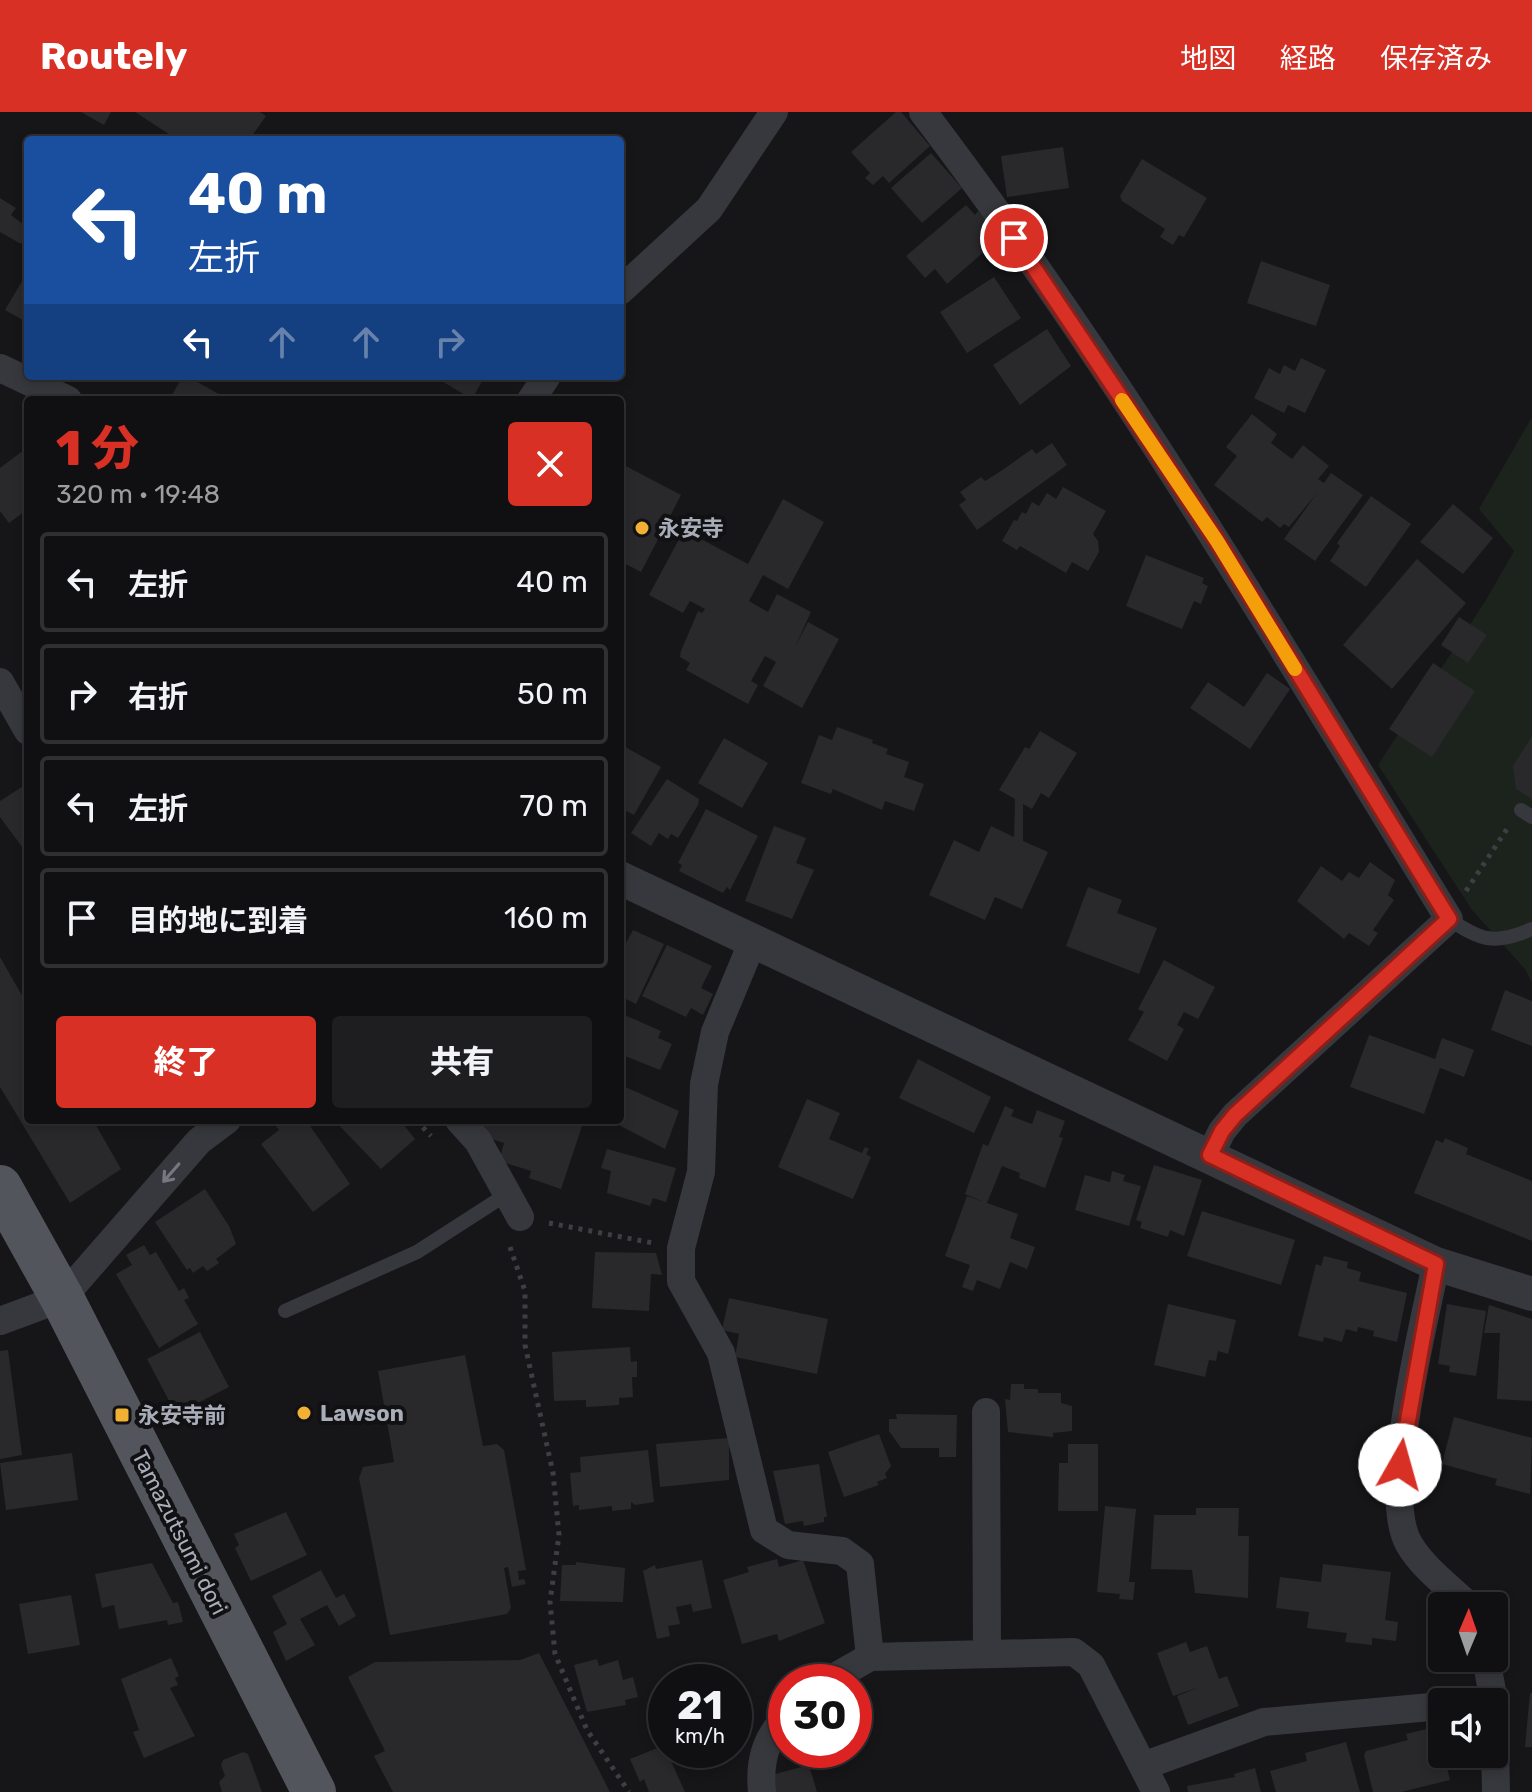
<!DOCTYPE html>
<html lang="ja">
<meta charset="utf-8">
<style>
body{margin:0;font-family:Rubik,"Noto Sans JP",sans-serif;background:#1e1e20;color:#f1f3f6;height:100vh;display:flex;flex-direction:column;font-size:30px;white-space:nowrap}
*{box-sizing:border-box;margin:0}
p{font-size:26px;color:#9c9d9f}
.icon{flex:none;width:44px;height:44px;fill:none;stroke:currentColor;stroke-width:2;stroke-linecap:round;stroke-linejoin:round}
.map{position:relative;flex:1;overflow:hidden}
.details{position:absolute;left:24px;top:284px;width:600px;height:728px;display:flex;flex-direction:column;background:#101012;border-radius:8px;box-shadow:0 4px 12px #0003,0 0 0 2px #303032}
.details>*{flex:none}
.top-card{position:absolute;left:24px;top:24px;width:600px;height:244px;border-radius:8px;box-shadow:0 4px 12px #0003,0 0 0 2px #303032;background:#1a4fa0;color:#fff;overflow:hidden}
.needle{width:52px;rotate:2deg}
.tools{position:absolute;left:1428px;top:1480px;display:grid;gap:16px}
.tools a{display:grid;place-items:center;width:80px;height:80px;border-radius:8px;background:#101012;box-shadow:0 4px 12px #0003,0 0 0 2px #303032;font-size:40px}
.speed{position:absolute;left:648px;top:1552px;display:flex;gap:16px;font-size:40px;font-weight:700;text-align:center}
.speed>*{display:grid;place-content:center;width:104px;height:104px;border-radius:50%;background:#101012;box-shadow:0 4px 12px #0003,0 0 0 2px #303032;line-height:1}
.speed small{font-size:20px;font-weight:400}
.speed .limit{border:12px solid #d22;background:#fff;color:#111}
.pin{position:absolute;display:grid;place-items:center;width:68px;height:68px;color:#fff;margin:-34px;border:4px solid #fff;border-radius:50%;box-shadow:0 2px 8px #0007}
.me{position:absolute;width:88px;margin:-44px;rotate:7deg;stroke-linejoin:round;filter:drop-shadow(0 0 6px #0008)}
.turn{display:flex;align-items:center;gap:28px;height:168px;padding:0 32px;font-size:36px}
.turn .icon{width:104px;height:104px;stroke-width:2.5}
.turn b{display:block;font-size:56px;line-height:68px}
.lanes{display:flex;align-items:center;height:76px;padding:0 32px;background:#0003;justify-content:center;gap:40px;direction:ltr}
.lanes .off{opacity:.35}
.round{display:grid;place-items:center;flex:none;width:84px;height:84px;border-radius:8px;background:#1e1e20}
.overview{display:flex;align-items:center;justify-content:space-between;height:136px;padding:0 32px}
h1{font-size:48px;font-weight:800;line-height:60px;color:#d93025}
.button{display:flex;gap:16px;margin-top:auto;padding:16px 32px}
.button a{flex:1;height:92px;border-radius:8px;background:#d93025;color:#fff;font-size:32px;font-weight:800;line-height:92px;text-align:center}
.button a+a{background:#1e1e20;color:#f1f3f6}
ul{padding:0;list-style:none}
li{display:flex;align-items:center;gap:24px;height:100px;margin:0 16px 12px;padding:0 16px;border:4px solid #303032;border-radius:8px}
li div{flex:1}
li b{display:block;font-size:30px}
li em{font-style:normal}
header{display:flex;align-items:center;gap:48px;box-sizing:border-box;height:112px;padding:0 40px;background:#d93025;color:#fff}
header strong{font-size:38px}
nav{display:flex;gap:44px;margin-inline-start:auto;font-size:28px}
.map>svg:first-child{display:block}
</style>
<header>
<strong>Routely</strong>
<nav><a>地図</a><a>経路</a><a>保存済み</a></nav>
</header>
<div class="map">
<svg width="1532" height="1680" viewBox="0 0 1532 1680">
<rect width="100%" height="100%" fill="#161618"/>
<path fill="#1c231d" d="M 1532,305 L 1532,871 L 1525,857 L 1472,798 L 1378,653 L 1486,488 L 1514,439 L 1479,397 Z"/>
<path fill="#29292c" d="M 81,0 L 111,0 L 104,13 Z
M 135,0 L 260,0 L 266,4 L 249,28 L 178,28 Z
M 896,0 L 901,0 L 930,34 L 889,71 L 883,64 L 873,73 L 865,66 L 870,61 L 851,40 Z
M 1063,35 L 1069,76 L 1007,85 L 1001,44 Z
M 931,41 L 962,76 L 922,111 L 891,76 Z
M 1142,47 L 1207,86 L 1184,125 L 1179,123 L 1173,133 L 1160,125 L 1165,117 L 1122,89 L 1120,84 Z
M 0,86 L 16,96 L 11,103 L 28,116 L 21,132 L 0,120 Z
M 966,93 L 975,103 L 978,99 L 1001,125 L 947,172 L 935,157 L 925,166 L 906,144 Z
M 1261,149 L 1330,173 L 1316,214 L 1247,191 Z
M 28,159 L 28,211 L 5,198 Z
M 994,165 L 1021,206 L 967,241 L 940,200 Z
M 1047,217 L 1071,254 L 1020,293 L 993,253 Z
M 1301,246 L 1326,258 L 1305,301 L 1288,293 L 1284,301 L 1254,286 L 1269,256 L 1280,262 L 1284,253 L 1295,259 Z
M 183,264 L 187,264 L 229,288 L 169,288 Z
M 433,264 L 485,264 L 472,287 Z
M 1252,302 L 1277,322 L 1271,331 L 1292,347 L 1303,333 L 1329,354 L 1318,367 L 1324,371 L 1331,361 L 1363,383 L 1315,449 L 1284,427 L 1317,381 L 1289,415 L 1284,412 L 1280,416 L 1267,405 L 1262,410 L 1214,373 L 1237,344 L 1226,335 Z
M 1052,331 L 1067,353 L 977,418 L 959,393 L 966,388 L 960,380 L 981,365 L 985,369 L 1001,359 L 1032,337 L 1036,342 Z
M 28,335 L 28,397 L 9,411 L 0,399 L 0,356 Z
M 620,351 L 681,383 L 641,460 L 620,449 Z
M 1063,375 L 1106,399 L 1093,422 L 1098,429 L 1099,440 L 1088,459 L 1072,450 L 1066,461 L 1020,434 L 1017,438 L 1002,429 L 1014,408 L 1017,409 L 1022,400 L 1026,402 L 1032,390 L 1039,394 L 1047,381 L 1056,387 Z
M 1371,384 L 1411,412 L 1366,475 L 1330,449 L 1340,434 L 1337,431 Z
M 783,387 L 824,410 L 788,477 L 763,463 L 749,489 L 768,500 L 777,482 L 811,500 L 795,535 L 808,510 L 839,527 L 802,596 L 763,574 L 776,550 L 765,544 L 751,569 L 758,573 L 748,592 L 686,558 L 690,551 L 680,545 L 681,539 L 698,499 L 702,501 L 705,497 L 690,489 L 683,501 L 649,483 L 684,418 L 748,452 Z
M 1453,392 L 1493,426 L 1463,462 L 1420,430 Z
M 1146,443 L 1204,466 L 1202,471 L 1208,474 L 1201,492 L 1194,489 L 1182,517 L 1126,494 Z
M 1417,447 L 1466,491 L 1392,577 L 1343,533 Z
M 1459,505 L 1487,523 L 1468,551 L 1441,533 Z
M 1433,551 L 1475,579 L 1432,645 L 1389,617 Z
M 1267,561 L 1290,577 L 1250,637 L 1190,596 L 1208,570 L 1244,595 Z
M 837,615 L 873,628 L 872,631 L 888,637 L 886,642 L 909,650 L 904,665 L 924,672 L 914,699 L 885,689 L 882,698 L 833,677 L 831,682 L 801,671 L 819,623 L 832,628 Z
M 1040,619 L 1077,641 L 1049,686 L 1041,681 L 1032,697 L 1023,692 L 1023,729 L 1048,740 L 1022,797 L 995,785 L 985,808 L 929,783 L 954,728 L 979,740 L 991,714 L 1014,725 L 1015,687 L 999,678 L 1025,635 L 1029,637 Z
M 1532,624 L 1532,687 L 1516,677 L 1513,654 Z
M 724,626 L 768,651 L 742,696 L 698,671 Z
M 620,632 L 661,655 L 634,703 L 620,696 Z
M 667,667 L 699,687 L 698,693 L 678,726 L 671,722 L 668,727 L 659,721 L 651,734 L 631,721 Z
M 28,671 L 28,743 L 0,705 L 0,689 Z
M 706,697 L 758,724 L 730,778 L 727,775 L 723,781 L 679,759 L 682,753 L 678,751 Z
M 774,714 L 806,726 L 796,751 L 814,758 L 792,807 L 745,789 Z
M 1370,750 L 1395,768 L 1388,783 L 1394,788 L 1373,818 L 1378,821 L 1369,834 L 1349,821 L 1344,827 L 1297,789 L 1321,754 L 1342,769 L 1349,760 L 1359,766 Z
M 1088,775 L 1122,788 L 1117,801 L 1157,816 L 1139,862 L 1066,834 Z
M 633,818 L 664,832 L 636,892 L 620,884 L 620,842 Z
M 667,833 L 712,854 L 701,876 L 713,882 L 703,903 L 691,896 L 686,905 L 642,884 Z
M 0,845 L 28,894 L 28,1008 L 93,1008 L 121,1057 L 70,1091 L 0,975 Z
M 1164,848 L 1215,875 L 1198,907 L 1184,900 L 1177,913 L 1184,917 L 1167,949 L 1128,928 L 1144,900 L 1138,897 Z
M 1505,878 L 1532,889 L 1532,934 L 1491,918 Z
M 620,901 L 661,919 L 658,926 L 672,932 L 660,958 L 620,942 Z
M 1369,923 L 1435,947 L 1442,926 L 1474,938 L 1464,965 L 1440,956 L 1424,1002 L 1350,975 Z
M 918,947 L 991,985 L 974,1021 L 899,986 Z
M 623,974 L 679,999 L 665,1037 L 613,1010 L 620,1008 Z
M 807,987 L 840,1001 L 829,1027 L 862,1041 L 865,1035 L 869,1037 L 866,1042 L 871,1045 L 853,1087 L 778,1055 Z
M 1005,994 L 1014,998 L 1011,1004 L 1032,1012 L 1037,998 L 1065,1009 L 1059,1025 L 1063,1026 L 1045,1076 L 1019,1066 L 1020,1061 L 1002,1054 L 987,1091 L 1018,1102 L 1010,1126 L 1035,1135 L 1027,1157 L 1010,1150 L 1000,1177 L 977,1168 L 973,1179 L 962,1175 L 970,1153 L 945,1144 L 967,1084 L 984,1090 L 965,1082 L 983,1032 L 988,1034 Z
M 283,1008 L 306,1008 L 350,1072 L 313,1100 L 261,1032 L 279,1018 L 276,1014 Z
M 334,1008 L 400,1008 L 415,1027 L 381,1057 Z
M 478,1008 L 564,1008 L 582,1014 L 561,1077 L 529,1066 L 531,1059 L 499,1049 L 504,1031 L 474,1021 Z
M 1445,1026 L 1468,1036 L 1466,1042 L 1532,1069 L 1532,1129 L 1414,1081 L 1436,1028 L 1443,1031 Z
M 607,1037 L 676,1056 L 666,1090 L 653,1086 L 650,1094 L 607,1081 L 611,1059 L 601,1056 Z
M 1154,1053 L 1202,1068 L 1184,1124 L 1170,1118 L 1168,1125 L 1140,1116 L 1142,1110 L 1136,1108 Z
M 1112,1059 L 1125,1063 L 1123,1069 L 1141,1074 L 1129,1114 L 1075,1098 L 1085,1063 L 1110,1070 Z
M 205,1077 L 229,1114 L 236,1132 L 216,1147 L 219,1151 L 207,1159 L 203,1154 L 193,1161 L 190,1156 L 187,1158 L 155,1110 Z
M 1202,1099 L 1295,1128 L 1281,1173 L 1187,1144 Z
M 144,1133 L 150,1143 L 156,1140 L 179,1179 L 184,1176 L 189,1186 L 184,1188 L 198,1212 L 159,1236 L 116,1162 L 132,1153 L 126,1143 Z
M 595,1140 L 656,1141 L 662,1163 L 651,1162 L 649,1199 L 592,1196 Z
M 1324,1144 L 1348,1150 L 1347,1156 L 1361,1160 L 1359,1169 L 1407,1181 L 1397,1230 L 1373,1224 L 1374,1219 L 1358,1215 L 1357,1220 L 1346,1217 L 1342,1230 L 1324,1225 L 1323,1230 L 1298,1224 L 1316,1152 L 1321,1154 Z
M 729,1186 L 828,1207 L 817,1262 L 735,1245 L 739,1222 L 722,1218 Z
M 1168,1192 L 1236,1208 L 1228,1242 L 1218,1239 L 1216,1249 L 1209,1248 L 1205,1265 L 1154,1253 Z
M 1447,1192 L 1486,1199 L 1476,1264 L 1449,1260 L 1450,1254 L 1438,1252 Z
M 1489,1193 L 1532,1207 L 1532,1289 L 1497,1287 L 1500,1221 L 1484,1221 Z
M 200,1220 L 229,1275 L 176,1302 L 147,1247 Z
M 630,1235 L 631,1250 L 637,1249 L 637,1265 L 632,1265 L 633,1285 L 619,1286 L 619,1293 L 586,1295 L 586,1288 L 554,1289 L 552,1240 Z
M 8,1238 L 22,1343 L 0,1347 L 0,1239 Z
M 465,1243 L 483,1334 L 497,1332 L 504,1338 L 526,1458 L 518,1459 L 519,1468 L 524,1467 L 526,1472 L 512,1475 L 508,1455 L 504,1456 L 511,1496 L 507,1502 L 390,1523 L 359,1366 L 363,1355 L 394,1350 L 378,1259 Z
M 1011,1272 L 1024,1272 L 1024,1277 L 1038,1277 L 1038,1281 L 1061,1281 L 1061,1291 L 1072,1294 L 1072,1319 L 1053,1321 L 1053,1325 L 1008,1320 L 1005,1287 L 1010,1288 Z
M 896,1302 L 957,1303 L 956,1345 L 939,1345 L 939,1336 L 901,1336 L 889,1319 L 889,1307 L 897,1307 Z
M 1454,1305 L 1532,1326 L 1530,1382 L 1495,1373 L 1497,1367 L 1442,1352 Z
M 879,1322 L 891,1354 L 885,1362 L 887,1366 L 877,1370 L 879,1373 L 844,1385 L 828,1340 Z
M 729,1326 L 729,1368 L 660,1375 L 656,1332 Z
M 1068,1332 L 1098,1332 L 1098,1399 L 1058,1399 L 1059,1351 L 1068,1351 Z
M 648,1338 L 654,1390 L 635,1393 L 631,1390 L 631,1397 L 612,1399 L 612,1394 L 579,1398 L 579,1393 L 573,1394 L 570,1361 L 581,1360 L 580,1345 Z
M 72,1341 L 78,1388 L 6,1398 L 0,1351 Z
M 819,1352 L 827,1405 L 824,1405 L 824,1410 L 804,1414 L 803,1409 L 785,1412 L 773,1359 Z
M 1105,1394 L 1136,1397 L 1129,1470 L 1135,1470 L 1133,1488 L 1119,1487 L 1120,1482 L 1097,1480 Z
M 1196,1396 L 1239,1396 L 1238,1424 L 1249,1424 L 1248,1486 L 1195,1481 L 1192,1458 L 1151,1457 L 1154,1403 L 1196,1403 Z
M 286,1400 L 307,1443 L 251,1469 L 235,1436 L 239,1433 L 234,1422 Z
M 777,1447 L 779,1455 L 803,1448 L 825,1511 L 779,1529 L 777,1522 L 742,1532 L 723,1468 L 749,1460 L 747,1455 Z
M 702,1448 L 712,1496 L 693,1500 L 691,1492 L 676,1495 L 680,1512 L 668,1514 L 670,1524 L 657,1527 L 643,1459 L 655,1453 L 656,1457 Z
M 576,1450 L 625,1456 L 623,1490 L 560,1489 L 562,1453 L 576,1453 Z
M 152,1451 L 173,1491 L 178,1490 L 183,1510 L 168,1513 L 167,1508 L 119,1517 L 114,1493 L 102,1496 L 95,1462 Z
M 1323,1452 L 1391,1460 L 1385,1508 L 1398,1510 L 1396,1529 L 1372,1526 L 1372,1533 L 1345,1530 L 1347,1521 L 1307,1516 L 1309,1500 L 1276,1496 L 1280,1465 L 1321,1470 Z
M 321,1458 L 336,1486 L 344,1482 L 356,1504 L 339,1514 L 327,1493 L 300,1507 L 315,1533 L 286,1549 L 273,1520 L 287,1512 L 272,1484 Z
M 71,1483 L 80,1533 L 28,1542 L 19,1492 Z
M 1186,1530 L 1190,1540 L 1207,1534 L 1219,1567 L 1227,1564 L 1239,1594 L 1188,1613 L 1177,1584 L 1200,1575 L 1173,1584 L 1157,1541 Z
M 539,1541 L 610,1680 L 393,1680 L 374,1644 L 385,1639 L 348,1565 L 375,1550 L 520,1548 Z
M 171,1546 L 179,1564 L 175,1566 L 178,1573 L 170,1576 L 195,1624 L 144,1646 L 133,1620 L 139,1618 L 121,1567 Z
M 597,1547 L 599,1554 L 618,1548 L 623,1568 L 633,1565 L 638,1585 L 625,1588 L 626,1593 L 587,1600 L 574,1553 Z
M 1530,1581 L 1532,1581 L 1532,1635 L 1525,1635 Z
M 1431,1616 L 1433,1625 L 1439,1624 L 1450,1668 L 1401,1680 L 1373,1680 L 1364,1643 L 1366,1639 L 1408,1628 L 1406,1622 Z
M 1346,1630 L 1360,1680 L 1276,1680 L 1270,1659 L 1307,1649 L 1305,1641 Z
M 665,1633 L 666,1638 L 685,1680 L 649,1680 L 644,1667 L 640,1670 L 630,1647 Z
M 243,1640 L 248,1642 L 262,1680 L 222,1680 L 219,1670 L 225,1664 L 221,1653 L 223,1648 Z
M 809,1653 L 817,1680 L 768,1680 L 768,1664 Z
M 1255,1656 L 1261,1680 L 1188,1680 L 1187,1674 L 1235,1665 L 1234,1662 Z"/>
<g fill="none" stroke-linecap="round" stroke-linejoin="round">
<path stroke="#3d3f44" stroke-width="5" stroke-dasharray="4 6" stroke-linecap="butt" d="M 1466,779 L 1507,717
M 416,1008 L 431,1024
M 549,1111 L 653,1131
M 510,1135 L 525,1179 L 525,1233 L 553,1361 L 559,1423 L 550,1490 L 555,1542 L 587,1618 L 629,1680"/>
<path stroke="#37383d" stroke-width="14" d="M 1521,698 L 1532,705
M 1449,807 C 1481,829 1495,833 1532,817
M 285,1199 L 417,1140 L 507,1082"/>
<path stroke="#37383d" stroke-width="28" d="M 923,0 C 1117,255 1281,534 1449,807 L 1235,1003 L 1222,1019 L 1210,1043
M 620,179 L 709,97 L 774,0
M 0,256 L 68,288
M 531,288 L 547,264
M 0,570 L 28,619
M 752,831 L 715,920 L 704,972 L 701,1060 L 681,1136 L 681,1169 L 721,1241 L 764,1418 L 788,1433 L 842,1439 L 860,1452 L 870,1545
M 459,1008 L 478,1029 L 520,1105
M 1436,1152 C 1424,1212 1380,1383 1409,1432 C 1423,1456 1449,1475 1469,1494
M 0,1209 L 62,1186 L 199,1029 L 227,1008
M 986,1300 L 987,1541
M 1486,1546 L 1494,1590
M 826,1570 L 870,1545 L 1074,1540 L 1091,1553 L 1156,1680
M 1494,1591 L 1496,1680
M 1143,1654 L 1264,1610 L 1442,1594
M 762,1680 C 759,1650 765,1627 786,1605"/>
<path stroke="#37383d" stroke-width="34" d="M 620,766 L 1436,1152 L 1532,1182"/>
<path stroke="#53555c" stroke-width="44" d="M 0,1075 L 62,1186 L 314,1680"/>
</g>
<defs><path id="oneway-shaft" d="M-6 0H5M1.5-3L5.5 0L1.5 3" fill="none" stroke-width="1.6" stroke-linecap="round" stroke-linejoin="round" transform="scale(2)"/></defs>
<use stroke="#757881" href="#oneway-shaft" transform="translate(171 1061) rotate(131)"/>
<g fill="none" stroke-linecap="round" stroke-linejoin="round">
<defs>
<path id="route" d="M 1014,126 L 1217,429 L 1449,807 L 1235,1003 L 1222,1019 L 1210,1043 L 1436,1152 L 1400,1353"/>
</defs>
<use href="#route" stroke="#8d1f18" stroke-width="20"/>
<use href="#route" stroke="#d93025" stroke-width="14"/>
<path stroke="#f59e0b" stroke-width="14" d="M 1122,288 L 1217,429 L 1295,557"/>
</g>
<g fill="#f2b134" stroke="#111113" stroke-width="3">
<circle cx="642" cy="416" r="8"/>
<circle cx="304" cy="1301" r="8"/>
<rect x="114" y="1295" width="16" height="16" rx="4"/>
</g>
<g text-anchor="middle" stroke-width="8" stroke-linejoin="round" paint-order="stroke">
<g font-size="22" font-weight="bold" fill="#a8adb8" stroke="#111113" text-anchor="start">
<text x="658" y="424">永安寺</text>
<text x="320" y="1309">Lawson</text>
<text x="138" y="1311">永安寺前</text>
</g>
<g font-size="22" fill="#a8adb8" stroke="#111113">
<text transform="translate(180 1420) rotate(63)" y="8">Tamazutsumi dori</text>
</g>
</g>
</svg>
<div class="tools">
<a><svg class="needle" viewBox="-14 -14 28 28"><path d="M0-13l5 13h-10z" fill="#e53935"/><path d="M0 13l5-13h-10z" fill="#9c9d9f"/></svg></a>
<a><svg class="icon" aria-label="sound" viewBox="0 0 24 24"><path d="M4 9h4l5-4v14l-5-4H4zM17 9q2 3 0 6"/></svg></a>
</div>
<div class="speed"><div>21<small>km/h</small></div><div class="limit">30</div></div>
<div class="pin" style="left:1014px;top:126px;background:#d93025"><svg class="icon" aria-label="arrive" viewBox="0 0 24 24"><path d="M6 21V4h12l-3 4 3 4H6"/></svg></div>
<svg class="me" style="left:1400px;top:1353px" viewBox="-20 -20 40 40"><circle r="19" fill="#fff"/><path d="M0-13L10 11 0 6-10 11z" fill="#d93025"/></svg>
<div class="top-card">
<div class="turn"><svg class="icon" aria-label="left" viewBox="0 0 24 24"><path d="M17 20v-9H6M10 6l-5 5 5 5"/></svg><div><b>40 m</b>左折</div></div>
<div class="lanes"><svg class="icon" aria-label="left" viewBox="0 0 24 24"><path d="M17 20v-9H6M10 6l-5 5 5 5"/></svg><svg class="icon off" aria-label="ahead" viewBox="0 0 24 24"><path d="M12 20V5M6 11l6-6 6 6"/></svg><svg class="icon off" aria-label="ahead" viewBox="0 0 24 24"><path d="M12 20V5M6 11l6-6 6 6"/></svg><svg class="icon off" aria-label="right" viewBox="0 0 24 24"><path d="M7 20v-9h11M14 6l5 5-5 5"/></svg></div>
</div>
<section class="details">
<div class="overview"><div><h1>1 分</h1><p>320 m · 19:48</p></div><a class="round" style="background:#d93025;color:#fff"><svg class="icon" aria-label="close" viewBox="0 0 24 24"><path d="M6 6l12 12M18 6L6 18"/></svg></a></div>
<ul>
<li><svg class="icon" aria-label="left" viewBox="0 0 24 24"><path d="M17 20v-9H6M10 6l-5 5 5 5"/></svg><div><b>左折</b></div><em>40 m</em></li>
<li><svg class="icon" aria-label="right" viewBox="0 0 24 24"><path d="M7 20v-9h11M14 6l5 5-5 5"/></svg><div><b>右折</b></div><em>50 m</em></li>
<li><svg class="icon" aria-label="left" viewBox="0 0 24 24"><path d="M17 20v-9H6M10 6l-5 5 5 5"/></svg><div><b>左折</b></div><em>70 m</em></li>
<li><svg class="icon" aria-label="arrive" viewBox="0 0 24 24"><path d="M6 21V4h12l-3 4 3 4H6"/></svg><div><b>目的地に到着</b></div><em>160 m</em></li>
</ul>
<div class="button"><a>終了</a><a>共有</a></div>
</section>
</div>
